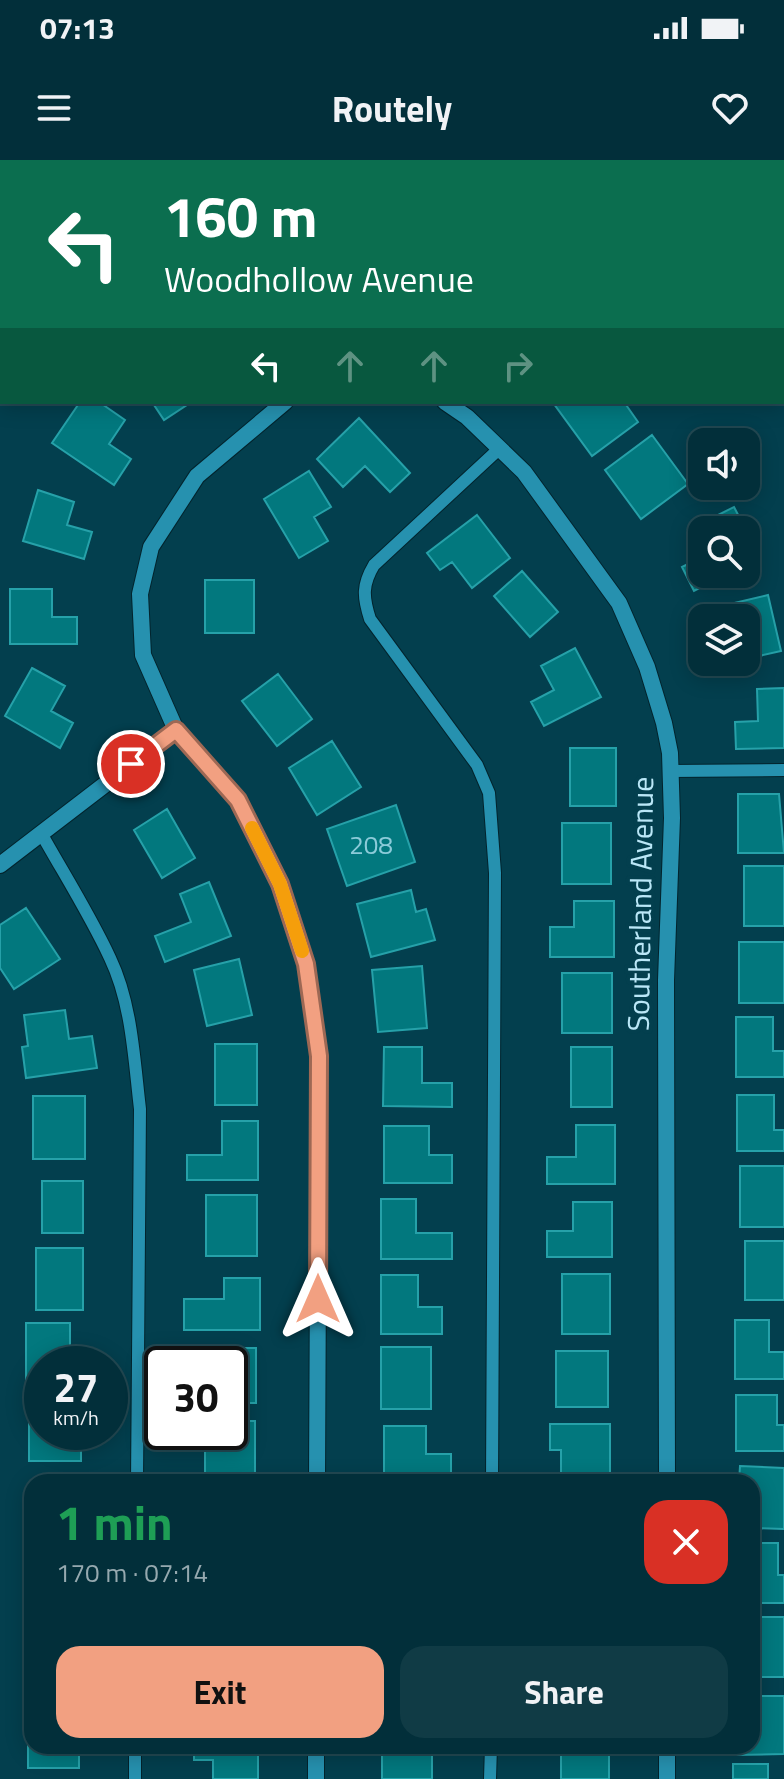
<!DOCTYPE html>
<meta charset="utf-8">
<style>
body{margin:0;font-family:"Titillium Web",sans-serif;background:#103b45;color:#f1f3f6;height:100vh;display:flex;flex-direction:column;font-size:30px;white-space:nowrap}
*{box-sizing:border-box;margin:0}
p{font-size:26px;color:#96a9af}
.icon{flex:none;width:44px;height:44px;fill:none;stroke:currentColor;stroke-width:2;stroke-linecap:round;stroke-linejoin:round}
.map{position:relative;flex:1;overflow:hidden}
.sheet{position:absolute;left:24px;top:1314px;width:736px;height:280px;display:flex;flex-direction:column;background:#022f3a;border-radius:24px;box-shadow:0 4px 20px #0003,0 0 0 2px #234a54}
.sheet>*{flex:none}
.hud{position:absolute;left:0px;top:0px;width:784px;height:244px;box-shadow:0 4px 20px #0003,0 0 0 2px #234a54;background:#0b6e4f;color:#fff;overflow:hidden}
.controls{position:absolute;left:688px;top:268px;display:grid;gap:16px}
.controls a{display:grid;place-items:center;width:72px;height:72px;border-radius:16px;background:#022f3a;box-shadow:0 4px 20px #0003,0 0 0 2px #234a54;font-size:40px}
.speed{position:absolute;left:24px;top:1186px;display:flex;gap:16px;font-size:40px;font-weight:700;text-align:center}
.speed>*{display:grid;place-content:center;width:104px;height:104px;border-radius:50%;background:#022f3a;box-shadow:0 4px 20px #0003,0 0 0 2px #234a54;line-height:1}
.speed small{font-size:20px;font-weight:400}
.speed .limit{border:4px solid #111;border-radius:12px;background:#fff;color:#111}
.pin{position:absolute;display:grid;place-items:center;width:68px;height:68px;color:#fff;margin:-34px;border:4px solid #fff;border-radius:50%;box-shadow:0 2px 8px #0007}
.me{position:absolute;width:88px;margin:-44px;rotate:0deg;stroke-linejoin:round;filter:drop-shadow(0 0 6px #0008)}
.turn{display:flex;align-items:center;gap:28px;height:168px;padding:0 32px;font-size:36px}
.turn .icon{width:104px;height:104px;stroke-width:2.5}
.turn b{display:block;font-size:56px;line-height:68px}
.lanes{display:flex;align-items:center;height:76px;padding:0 32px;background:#0003;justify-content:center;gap:40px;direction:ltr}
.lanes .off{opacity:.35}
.round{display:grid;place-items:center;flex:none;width:84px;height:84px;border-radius:24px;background:#103b45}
.summary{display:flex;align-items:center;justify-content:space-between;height:136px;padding:0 32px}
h1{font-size:48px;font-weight:700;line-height:60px;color:#1e9e55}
.button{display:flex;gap:16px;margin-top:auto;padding:16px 32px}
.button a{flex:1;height:92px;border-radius:24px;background:#f2a081;color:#111;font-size:32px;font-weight:700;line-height:92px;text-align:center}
.button a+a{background:#103b45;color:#f1f3f6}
.status{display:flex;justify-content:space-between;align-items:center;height:56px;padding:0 40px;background:#022f3a;direction:ltr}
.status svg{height:22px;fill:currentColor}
header{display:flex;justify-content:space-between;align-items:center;height:104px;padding:0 32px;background:#022f3a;font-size:36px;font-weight:700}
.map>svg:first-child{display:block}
</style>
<div class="status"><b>07:13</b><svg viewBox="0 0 49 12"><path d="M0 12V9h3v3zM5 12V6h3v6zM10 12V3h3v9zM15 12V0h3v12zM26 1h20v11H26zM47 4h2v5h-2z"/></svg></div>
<header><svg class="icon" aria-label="menu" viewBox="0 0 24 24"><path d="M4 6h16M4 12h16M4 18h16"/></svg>Routely<svg class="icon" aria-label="heart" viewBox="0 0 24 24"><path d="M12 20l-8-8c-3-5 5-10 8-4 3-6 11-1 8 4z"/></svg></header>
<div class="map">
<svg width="784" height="1619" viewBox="0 0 784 1619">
<rect width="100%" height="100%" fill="#033f4e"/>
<path fill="#02787e" stroke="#26a1a9" stroke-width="2" d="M 0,91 L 2,91 L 0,193 Z
M 80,242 L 99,242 L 125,260 L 109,284 L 131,299 L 114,325 L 52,283 Z
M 152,242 L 190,242 L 190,243 L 164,260 Z
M 556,242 L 624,242 L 638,262 L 592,296 L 554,244 Z
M 359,258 L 410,313 L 390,332 L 365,306 L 343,327 L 317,299 Z
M 652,275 L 688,324 L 641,359 L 605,310 Z
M 309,311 L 331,347 L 314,357 L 328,381 L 299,398 L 264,339 Z
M 38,330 L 74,342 L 67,365 L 92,372 L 84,399 L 23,381 Z
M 734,347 L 746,370 L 702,370 L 702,414 L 727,414 L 694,431 L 682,407 L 702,397 L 688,370 Z
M 477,355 L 510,398 L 472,428 L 452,402 L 440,410 L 427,393 Z
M 746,371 L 759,398 L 746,405 Z
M 522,411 L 558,452 L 530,477 L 494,436 Z
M 205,420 L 254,420 L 254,473 L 205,473 Z
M 10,429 L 52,429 L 52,457 L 77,457 L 77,484 L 10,484 Z
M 768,435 L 781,491 L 746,499 L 746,458 L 733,458 L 730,444 Z
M 575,488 L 601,537 L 544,566 L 531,542 L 554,530 L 541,506 Z
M 32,508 L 65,526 L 51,551 L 73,563 L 60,588 L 5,556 Z
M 278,514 L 312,559 L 277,586 L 242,541 Z
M 784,528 L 784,588 L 736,589 L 735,562 L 758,561 L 757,529 Z
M 332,581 L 361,627 L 317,655 L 289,608 Z
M 570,588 L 616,588 L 616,646 L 570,646 Z
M 738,634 L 779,634 L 784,693 L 738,693 Z
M 396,645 L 415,702 L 347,726 L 327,669 Z
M 167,649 L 195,698 L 162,718 L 134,670 Z
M 562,663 L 611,663 L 611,724 L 562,724 Z
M 744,706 L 784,706 L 784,766 L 744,766 Z
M 209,722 L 231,776 L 165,802 L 155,776 L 191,762 L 180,734 Z
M 411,730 L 416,752 L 426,749 L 435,780 L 371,797 L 357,744 Z
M 574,741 L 614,741 L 614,797 L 550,797 L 550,767 L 574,767 Z
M 26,748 L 60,799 L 14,829 L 0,808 L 0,765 Z
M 739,782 L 784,782 L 784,843 L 739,843 Z
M 239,799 L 252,855 L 207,866 L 194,810 Z
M 422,806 L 427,868 L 378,872 L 372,810 Z
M 562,813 L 612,813 L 612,873 L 562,873 Z
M 65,850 L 69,879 L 92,876 L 97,908 L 26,918 L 22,887 L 28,886 L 24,855 Z
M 736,857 L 773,857 L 773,891 L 784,891 L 784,917 L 736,917 Z
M 215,884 L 257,884 L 257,945 L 215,945 Z
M 384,887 L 422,887 L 422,923 L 452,923 L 452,947 L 383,946 Z
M 571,887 L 612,887 L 612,947 L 571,947 Z
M 737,935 L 774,935 L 774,970 L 784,970 L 784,991 L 737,991 Z
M 33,936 L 85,936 L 85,999 L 33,999 Z
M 222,961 L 258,961 L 258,1020 L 187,1020 L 187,995 L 222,995 Z
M 576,965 L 615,965 L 615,1024 L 547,1024 L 547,997 L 576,997 Z
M 384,966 L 429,966 L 429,995 L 452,995 L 452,1023 L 384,1023 Z
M 740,1006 L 784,1006 L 784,1067 L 740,1067 Z
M 42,1021 L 83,1021 L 83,1073 L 42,1073 Z
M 206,1035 L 257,1035 L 257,1096 L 206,1096 Z
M 381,1039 L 416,1039 L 416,1073 L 452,1073 L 452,1099 L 381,1099 Z
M 573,1042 L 612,1042 L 612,1097 L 547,1097 L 547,1071 L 573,1071 Z
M 745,1081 L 784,1081 L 784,1140 L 745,1140 Z
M 36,1088 L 83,1088 L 83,1150 L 36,1150 Z
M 562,1114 L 610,1114 L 610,1174 L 562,1174 Z
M 381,1115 L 418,1115 L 418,1147 L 442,1147 L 442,1174 L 381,1174 Z
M 224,1118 L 260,1118 L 260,1170 L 184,1170 L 184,1139 L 224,1139 Z
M 735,1160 L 769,1160 L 769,1192 L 784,1192 L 784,1219 L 735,1219 Z
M 26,1163 L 70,1163 L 70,1201 L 93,1201 L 93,1204 L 42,1204 L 42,1226 L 26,1226 Z
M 381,1187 L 431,1187 L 431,1249 L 381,1249 Z
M 205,1188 L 256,1188 L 256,1243 L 230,1243 L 230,1204 L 205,1204 Z
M 556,1191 L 608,1191 L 608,1247 L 556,1247 Z
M 736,1235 L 777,1235 L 777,1265 L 784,1265 L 784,1291 L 736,1291 Z
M 29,1238 L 42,1238 L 42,1272 L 81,1272 L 81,1301 L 29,1301 Z
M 230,1261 L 255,1261 L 255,1322 L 205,1322 L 205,1272 L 230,1272 Z
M 550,1264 L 610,1264 L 610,1322 L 561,1322 L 561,1290 L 550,1290 Z
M 384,1266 L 426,1266 L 426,1294 L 451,1294 L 451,1322 L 384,1322 Z
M 740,1306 L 784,1308 L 784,1369 L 752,1368 L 752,1322 L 739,1322 Z
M 39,1317 L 86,1317 L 86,1322 L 39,1322 Z
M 752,1383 L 778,1383 L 778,1415 L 784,1415 L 784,1443 L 752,1443 Z
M 25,1393 L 32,1393 L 32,1455 L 25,1455 Z
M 752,1457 L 784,1457 L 784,1517 L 752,1517 Z
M 752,1536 L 784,1536 L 784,1594 L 735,1595 L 734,1586 L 752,1586 Z
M 28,1547 L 32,1547 L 32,1586 L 79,1586 L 79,1608 L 28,1608 Z
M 194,1586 L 258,1586 L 258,1619 L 213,1619 L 213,1600 L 194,1600 Z
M 382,1586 L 432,1586 L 432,1619 L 382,1619 Z
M 561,1586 L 609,1586 L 609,1619 L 561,1619 Z
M 733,1604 L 768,1604 L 768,1619 L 733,1619 Z"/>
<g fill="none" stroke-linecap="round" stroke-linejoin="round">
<defs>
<path id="lane" d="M 556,0 L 557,2
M 782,204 L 784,204
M 670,611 L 784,610
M 41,673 C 64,714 90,755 110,798 C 132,844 134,899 140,949 L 137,1322
M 492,1322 L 495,713 L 489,633 L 477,605 L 370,459 C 363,437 362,425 374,405 L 500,288
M 135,1619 L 135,1586
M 490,1619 L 491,1586"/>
<path id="street" d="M 404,0 L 404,2
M 285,242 L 197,316 L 151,387 L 140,434 L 143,495 L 176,570 L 238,640 L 280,724 L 306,804 L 319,896 L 317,1322
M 445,242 L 467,257 L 524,312 L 619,443 L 647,507 L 664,563 L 670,593 L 672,658 L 666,820 L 667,1322
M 0,705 L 176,570
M 316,1619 L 316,1586
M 667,1619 L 667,1586"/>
</defs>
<use href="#lane" stroke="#03242d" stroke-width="14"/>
<use href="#street" stroke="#03242d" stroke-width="18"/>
<use href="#lane" stroke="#2691af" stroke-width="12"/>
<use href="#street" stroke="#2691af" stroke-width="16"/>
</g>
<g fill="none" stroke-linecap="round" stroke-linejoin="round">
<defs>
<path id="route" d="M 131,604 L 176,570 L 238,640 L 280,724 L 306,804 L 319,896 L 318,1139"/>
</defs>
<use href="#route" stroke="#9d6854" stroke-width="20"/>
<use href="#route" stroke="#f2a081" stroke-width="14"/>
<path stroke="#f59e0b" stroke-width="14" d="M 252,668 L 280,724 L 302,791"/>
</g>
<g text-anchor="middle" stroke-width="8" stroke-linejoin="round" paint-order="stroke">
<g font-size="26" fill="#8ccbd9">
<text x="371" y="694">208</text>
</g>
<g font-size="30" fill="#bae7f7" stroke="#033f4e">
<text transform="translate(641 744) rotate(-89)" y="10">Southerland Avenue</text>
</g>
</g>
</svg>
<div class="controls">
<a><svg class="icon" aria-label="sound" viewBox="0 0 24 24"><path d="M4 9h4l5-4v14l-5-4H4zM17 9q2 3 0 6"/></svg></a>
<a><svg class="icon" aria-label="search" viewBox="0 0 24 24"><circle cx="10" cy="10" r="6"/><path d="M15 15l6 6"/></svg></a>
<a><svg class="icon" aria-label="layers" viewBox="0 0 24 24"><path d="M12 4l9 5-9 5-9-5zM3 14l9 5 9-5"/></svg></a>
</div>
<div class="speed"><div>27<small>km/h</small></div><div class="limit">30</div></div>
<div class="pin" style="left:131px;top:604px;background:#d93025"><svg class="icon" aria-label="arrive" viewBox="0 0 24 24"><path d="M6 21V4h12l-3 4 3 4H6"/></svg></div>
<svg class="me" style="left:318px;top:1139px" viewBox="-20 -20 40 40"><path d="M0-17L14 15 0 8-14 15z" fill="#f2a081" stroke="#fff" stroke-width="4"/></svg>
<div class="hud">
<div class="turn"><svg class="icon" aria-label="left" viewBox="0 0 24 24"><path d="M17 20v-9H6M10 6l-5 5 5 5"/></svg><div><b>160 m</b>Woodhollow Avenue</div></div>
<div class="lanes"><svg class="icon" aria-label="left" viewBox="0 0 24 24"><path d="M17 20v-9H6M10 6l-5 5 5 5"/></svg><svg class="icon off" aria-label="ahead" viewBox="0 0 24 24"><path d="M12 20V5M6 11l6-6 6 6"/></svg><svg class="icon off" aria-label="ahead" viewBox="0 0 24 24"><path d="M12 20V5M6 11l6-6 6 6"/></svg><svg class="icon off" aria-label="right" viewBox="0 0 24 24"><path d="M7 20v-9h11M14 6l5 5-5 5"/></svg></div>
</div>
<section class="sheet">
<div class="summary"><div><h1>1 min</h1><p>170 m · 07:14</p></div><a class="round" style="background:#d93025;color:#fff"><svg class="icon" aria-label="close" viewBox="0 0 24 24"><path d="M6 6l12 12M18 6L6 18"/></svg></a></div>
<div class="button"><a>Exit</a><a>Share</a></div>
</section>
</div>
